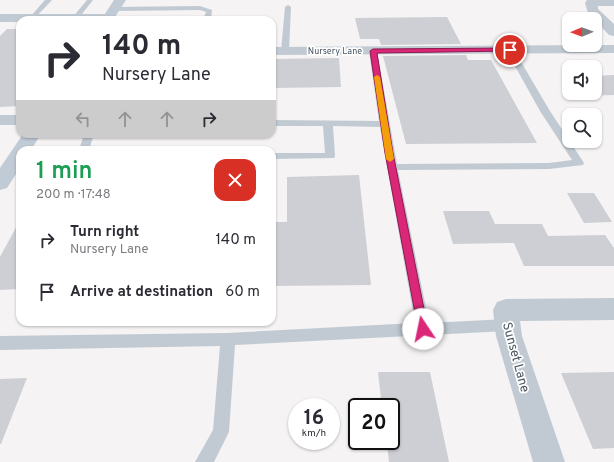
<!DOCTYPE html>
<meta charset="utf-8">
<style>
body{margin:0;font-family:Overpass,sans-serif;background:#f7f7f7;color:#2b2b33;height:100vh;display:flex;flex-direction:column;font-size:15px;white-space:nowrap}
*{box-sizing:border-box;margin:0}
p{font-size:13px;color:#7c7c81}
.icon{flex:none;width:22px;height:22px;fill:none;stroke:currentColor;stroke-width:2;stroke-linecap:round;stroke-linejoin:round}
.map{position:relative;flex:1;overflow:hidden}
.details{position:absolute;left:16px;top:146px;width:260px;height:180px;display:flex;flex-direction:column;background:#fff;border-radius:12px;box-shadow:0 1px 3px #0004}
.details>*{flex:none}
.banner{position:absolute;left:16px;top:16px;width:260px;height:122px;border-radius:12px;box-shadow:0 1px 3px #0004;background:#fff;color:#2b2b33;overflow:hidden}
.needle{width:26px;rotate:269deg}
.buttons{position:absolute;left:562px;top:12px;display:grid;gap:8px}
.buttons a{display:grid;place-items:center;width:40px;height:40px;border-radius:8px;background:#fff;box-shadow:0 1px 3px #0004;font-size:20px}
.speed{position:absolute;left:288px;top:398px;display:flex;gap:8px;font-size:20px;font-weight:700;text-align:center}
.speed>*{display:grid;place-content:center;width:52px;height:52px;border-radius:50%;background:#fff;box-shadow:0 1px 3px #0004;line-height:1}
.speed small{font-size:10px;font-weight:400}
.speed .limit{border:2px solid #111;border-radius:6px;background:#fff;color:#111}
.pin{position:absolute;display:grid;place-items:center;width:34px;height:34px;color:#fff;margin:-17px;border:2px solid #fff;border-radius:50%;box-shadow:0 1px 4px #0007}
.me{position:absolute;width:44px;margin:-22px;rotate:349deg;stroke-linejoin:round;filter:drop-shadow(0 0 3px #0008)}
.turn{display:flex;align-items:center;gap:14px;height:84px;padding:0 20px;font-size:18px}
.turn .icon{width:52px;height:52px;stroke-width:2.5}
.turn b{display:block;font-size:28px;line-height:34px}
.lanes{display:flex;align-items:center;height:38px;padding:0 20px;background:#0003;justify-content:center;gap:20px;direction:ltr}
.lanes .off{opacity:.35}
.round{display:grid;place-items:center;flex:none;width:42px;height:42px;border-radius:12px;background:#f7f7f7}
.overview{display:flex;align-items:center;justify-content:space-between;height:68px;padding:0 20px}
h1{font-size:24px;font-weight:600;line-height:30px;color:#1e9e55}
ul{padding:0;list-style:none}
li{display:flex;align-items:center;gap:12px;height:52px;padding:0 20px}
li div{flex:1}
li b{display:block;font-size:15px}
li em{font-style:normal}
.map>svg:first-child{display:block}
</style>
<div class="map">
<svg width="614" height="462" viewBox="0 0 614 462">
<rect width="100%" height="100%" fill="#f5f3f3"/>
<path fill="#cdcfd5" d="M 447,17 L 461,44 L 381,45 L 379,39 L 360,39 L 355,18 Z
M 7,29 L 20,29 L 20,106 L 0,107 L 0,36 Z
M 466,55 L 468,60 L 491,60 L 537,143 L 406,144 L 383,56 Z
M 339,58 L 341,87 L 272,88 L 272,59 Z
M 614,75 L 614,95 L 579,96 L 577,93 L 595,93 L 595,76 Z
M 359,175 L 371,285 L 272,286 L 272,222 L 287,222 L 287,177 Z
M 567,193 L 594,193 L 612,222 L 584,223 Z
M 443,211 L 489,211 L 495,224 L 542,224 L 548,236 L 605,235 L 614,248 L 614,266 L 524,266 L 514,243 L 453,244 Z
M 20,220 L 20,289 L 0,290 L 0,257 Z
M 378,372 L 430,372 L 449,462 L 389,462 L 387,444 L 391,444 L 391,407 L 382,407 Z
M 614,372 L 614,448 L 593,449 L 561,373 Z
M 27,378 L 1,444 L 0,444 L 0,379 Z"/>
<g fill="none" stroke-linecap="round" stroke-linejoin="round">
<path fill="#c1cad2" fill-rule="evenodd" d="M 45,0 L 52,0 L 34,19 L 30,19 L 30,17 Z
M 87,0 L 93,0 L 78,19 L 74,19 L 72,18 Z
M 288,5 L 291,7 L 289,51 L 285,53 L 281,51 L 285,7 Z
M 200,6 L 212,10 L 211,20 L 203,20 L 206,12 L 200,10 L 114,11 L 111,9 L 114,7 Z
M 507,48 L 514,50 L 550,111 L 584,163 L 583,165 L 549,169 L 398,170 L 429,323 L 507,319 L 512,321 L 514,325 L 512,329 L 507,331 L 235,345 L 229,432 L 214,462 L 195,462 L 213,430 L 220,346 L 0,350 L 0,336 L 228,333 L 415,323 L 380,127 L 333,126 L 335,156 L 334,158 L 272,159 L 272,153 L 325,153 L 323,126 L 272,126 L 272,120 L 379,121 L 369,51 L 373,49 L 377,51 L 397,164 L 549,163 L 572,160 L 540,111 L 506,50 Z
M 84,134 L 94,134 L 89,150 L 79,150 Z"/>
<path fill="#c1cad2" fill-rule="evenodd" d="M 587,0 L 614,0 L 614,6 L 598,6 L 598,9 L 614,24 L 614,36 L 609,35 L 588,13 L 585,3 Z
M 0,14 L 108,14 L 114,18 L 113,20 L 20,20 L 20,22 L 0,22 Z
M 614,45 L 614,53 L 272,55 L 272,47 Z
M 0,115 L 20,115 L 20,125 L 0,125 Z
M 614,298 L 614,320 L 520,321 L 522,336 L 565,462 L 533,462 L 496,336 L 493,310 L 497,302 L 506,299 Z"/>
<path fill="#c1cbd6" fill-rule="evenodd" d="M 114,0 L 126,0 L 113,20 L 101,20 Z
M 23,134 L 41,134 L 31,150 L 20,150 L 20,168 L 7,188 L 0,190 L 0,168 Z"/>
</g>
<path fill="#db2777" stroke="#8e194d" d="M 510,48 L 513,50 L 512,51 L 377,53 L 393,153 L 428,329 L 427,332 L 419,332 L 418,329 L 385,153 L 370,51 L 373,49 Z"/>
<path fill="#f59e0b" d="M 377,75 L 380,77 L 394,159 L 390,162 L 386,159 L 374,77 Z"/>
<g text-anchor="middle" stroke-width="3.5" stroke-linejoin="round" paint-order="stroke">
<g font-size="9" fill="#4a5661" stroke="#fff">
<text x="335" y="54">Nursery Lane</text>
</g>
<g font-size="13" fill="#4a5661" stroke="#fff">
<text transform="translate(517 357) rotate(75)" y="5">Sunset Lane</text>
</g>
</g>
</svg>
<div class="buttons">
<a><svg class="needle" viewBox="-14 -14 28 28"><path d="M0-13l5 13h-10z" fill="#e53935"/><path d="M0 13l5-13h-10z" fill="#7c7c81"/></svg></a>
<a><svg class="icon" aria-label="sound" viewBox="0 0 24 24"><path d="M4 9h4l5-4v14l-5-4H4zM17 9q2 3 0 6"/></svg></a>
<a><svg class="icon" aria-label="search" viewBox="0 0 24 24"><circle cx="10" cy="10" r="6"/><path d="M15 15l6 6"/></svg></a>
</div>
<div class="speed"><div>16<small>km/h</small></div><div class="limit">20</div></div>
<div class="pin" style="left:510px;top:50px;background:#d93025"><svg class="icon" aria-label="arrive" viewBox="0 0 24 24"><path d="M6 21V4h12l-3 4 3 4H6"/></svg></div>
<svg class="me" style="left:423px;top:329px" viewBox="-20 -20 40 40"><circle r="19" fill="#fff"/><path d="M0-13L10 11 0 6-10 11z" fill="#db2777"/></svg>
<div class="banner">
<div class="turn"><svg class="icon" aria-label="right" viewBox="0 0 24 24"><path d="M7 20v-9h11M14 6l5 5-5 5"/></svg><div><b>140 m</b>Nursery Lane</div></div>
<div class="lanes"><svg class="icon off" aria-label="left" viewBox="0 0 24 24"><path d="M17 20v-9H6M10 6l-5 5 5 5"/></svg><svg class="icon off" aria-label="ahead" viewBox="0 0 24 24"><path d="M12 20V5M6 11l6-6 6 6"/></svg><svg class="icon off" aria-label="ahead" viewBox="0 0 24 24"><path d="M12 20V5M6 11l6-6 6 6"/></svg><svg class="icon" aria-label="right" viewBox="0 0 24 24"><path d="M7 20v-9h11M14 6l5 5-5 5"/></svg></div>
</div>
<section class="details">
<div class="overview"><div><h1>1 min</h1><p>200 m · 17:48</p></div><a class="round" style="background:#d93025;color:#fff"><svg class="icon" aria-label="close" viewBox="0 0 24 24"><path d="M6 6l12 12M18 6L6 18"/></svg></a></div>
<ul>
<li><svg class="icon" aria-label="right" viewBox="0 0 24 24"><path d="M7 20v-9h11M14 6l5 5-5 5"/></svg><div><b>Turn right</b><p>Nursery Lane</p></div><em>140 m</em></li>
<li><svg class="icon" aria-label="arrive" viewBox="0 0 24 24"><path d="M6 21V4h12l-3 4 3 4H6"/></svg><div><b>Arrive at destination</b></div><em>60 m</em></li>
</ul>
</section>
</div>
